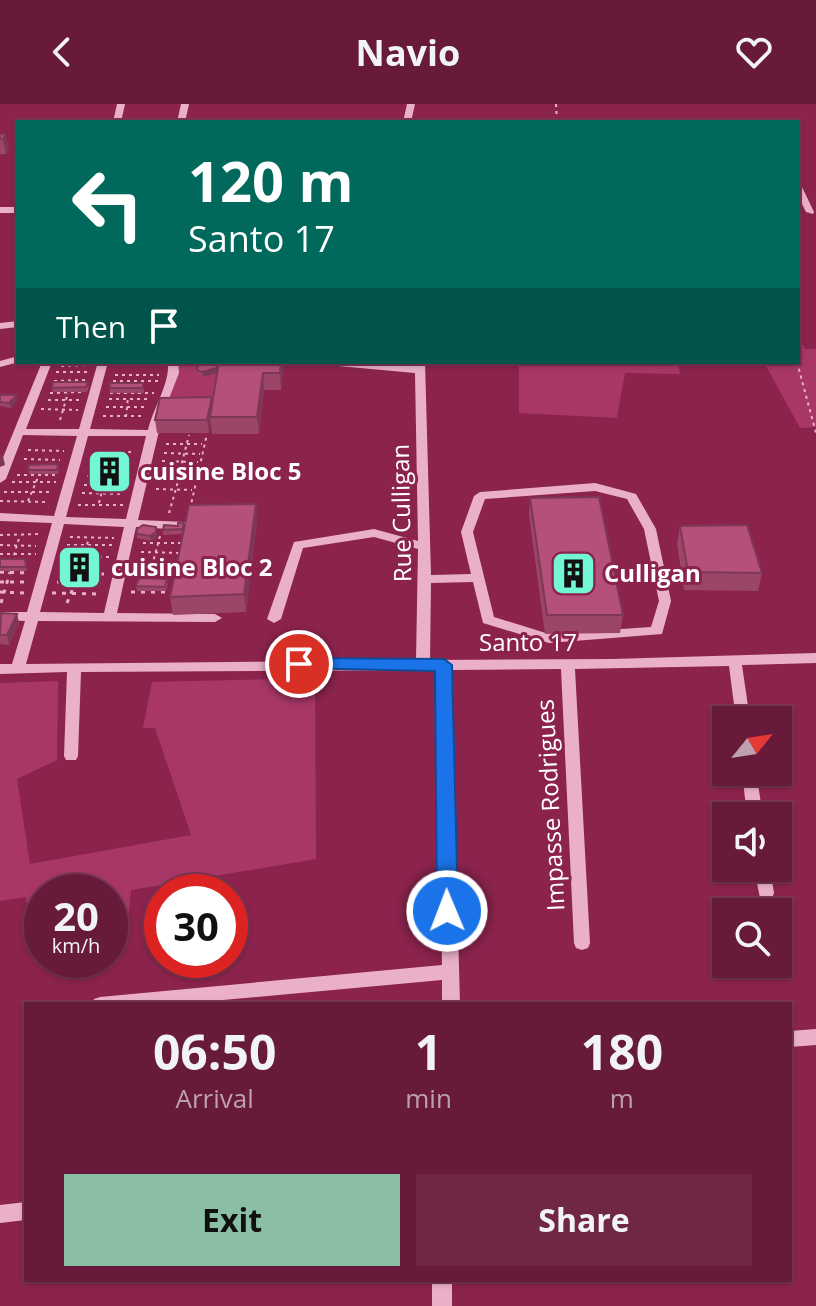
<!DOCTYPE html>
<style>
body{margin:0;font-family:"Open Sans",sans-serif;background:#702745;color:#f1f3f6;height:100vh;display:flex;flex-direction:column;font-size:30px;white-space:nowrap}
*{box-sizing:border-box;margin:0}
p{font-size:26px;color:#bda1af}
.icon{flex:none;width:44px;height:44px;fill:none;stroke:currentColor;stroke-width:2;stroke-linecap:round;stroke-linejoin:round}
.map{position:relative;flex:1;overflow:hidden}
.sheet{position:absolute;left:24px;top:898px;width:768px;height:280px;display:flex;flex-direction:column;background:#681a3a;border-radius:0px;box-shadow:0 2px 6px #0004,0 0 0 2px #7b3854}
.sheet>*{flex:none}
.banner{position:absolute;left:16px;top:16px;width:784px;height:244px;border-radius:0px;box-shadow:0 2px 6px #0004,0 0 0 2px #7b3854;background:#00695c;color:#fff;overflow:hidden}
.needle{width:52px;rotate:60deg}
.controls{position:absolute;left:712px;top:602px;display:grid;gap:16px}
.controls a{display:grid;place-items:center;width:80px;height:80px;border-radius:0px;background:#681a3a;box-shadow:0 2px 6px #0004,0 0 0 2px #7b3854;font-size:40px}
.speed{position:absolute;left:24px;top:770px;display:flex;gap:16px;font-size:40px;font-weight:700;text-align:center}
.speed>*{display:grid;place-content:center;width:104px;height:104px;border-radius:50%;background:#681a3a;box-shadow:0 2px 6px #0004,0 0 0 2px #7b3854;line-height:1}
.speed small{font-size:20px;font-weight:400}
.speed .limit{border:12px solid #d22;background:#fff;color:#111}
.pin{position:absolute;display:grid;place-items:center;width:68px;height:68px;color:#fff;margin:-34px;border:4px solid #fff;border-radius:50%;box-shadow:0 2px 8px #0007}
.me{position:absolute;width:88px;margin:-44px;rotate:359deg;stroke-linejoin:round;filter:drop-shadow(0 0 6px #0008)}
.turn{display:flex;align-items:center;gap:28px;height:168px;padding:0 40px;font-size:36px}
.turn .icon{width:104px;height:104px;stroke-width:2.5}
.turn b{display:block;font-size:56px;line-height:68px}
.then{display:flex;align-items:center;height:76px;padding:0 40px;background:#0003;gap:16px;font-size:30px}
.eta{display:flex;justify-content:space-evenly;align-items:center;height:136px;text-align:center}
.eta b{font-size:48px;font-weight:700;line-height:56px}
.button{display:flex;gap:16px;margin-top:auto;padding:16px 40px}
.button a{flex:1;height:92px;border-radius:0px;background:#8abfa5;color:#111;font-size:32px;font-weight:700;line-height:92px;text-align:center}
.button a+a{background:#702745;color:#f1f3f6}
header{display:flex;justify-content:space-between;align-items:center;height:104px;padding:0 40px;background:#681a3a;font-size:36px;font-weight:700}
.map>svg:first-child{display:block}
</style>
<header><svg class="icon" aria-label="back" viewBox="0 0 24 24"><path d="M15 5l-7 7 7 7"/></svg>Navio<svg class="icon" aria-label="heart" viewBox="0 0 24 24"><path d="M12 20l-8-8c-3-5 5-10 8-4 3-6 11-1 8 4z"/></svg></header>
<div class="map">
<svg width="816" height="1202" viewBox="0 0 816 1202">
<rect width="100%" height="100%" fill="#8b234d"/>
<path fill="#a83767" d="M 798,231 L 805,245 L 816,245 L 816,323 L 800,324 L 764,258 L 798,258 Z
M 175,258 L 222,258 L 214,304 L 163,306 Z
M 519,258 L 678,258 L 680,270 L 625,269 L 617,314 L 519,309 Z
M 315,574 L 316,755 L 131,786 L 126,841 L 110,842 L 110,788 L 42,788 L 42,847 L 32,848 L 26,793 L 0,797 L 0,579 L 58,577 L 57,656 L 17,675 L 30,760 L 191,731 L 155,624 L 143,624 L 152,578 Z"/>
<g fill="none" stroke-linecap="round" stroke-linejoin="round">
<path stroke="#ebb0c9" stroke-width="2" stroke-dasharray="3 4" stroke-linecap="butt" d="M 556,0 L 557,18
M 797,258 L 816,329
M 117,261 L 139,261
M 61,262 L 90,261
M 56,268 L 88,268
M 115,271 L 159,271
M 54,277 L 86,276
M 113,277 L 158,277
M 50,289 L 83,288
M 110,289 L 154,289
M 109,295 L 149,295
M 48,296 L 80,296
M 106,303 L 147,303
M 41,305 L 78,306
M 103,312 L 144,312
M 126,313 L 128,293
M 60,316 L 68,289
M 166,340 L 202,340
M 28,346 L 64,347
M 93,349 L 134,348
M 164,349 L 200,350
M 24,355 L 60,356
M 91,356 L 132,356
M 162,357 L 198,358
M 180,366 L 189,331
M 17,371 L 58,371
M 87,372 L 127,372
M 158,374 L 194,374
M 12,378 L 56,378
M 84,381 L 125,381
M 156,385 L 192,386
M 4,388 L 52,388
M 82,389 L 122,390
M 0,397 L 48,398
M 28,397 L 39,371
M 99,399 L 106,372
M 78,401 L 123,401
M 190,405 L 207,330
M 169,409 L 179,374
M 0,431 L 40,430
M 70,433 L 114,434
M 143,439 L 183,439
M 0,441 L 36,442
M 67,441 L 112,441
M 141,448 L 181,449
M 0,450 L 36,450
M 64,452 L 109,453
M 83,454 L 89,434
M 12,458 L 20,431
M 138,458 L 179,459
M 152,462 L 160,432"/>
<path stroke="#ebb0c9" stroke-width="3" stroke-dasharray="4 6" stroke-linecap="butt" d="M 0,468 L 28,469
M 60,469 L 104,470
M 135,471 L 176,472
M 149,475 L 153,460
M 0,478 L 26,478
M 57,478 L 102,478
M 0,488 L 24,489
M 131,488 L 172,488
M 52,489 L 100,490
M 1,499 L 10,468
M 67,499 L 79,469"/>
<path fill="#ebb0c9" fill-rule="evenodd" d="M 117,0 L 125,0 L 121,18 L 113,18 Z
M 181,0 L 189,0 L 185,18 L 177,18 Z
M 407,0 L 415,0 L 411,18 L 403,18 Z
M 798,80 L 802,83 L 814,108 L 813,110 L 806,108 L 798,92 Z
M 0,103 L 18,103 L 18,109 L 0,109 Z
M 18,217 L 18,223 L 0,225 L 0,219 Z
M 18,252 L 19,258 L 0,263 L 0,257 Z
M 42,258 L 52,258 L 26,325 L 79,325 L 98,258 L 108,258 L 90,325 L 148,326 C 153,304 170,280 168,258 L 178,258 L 179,269 L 163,310 L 138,416 L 186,418 L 192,422 L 186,426 L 136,423 L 117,509 L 215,510 L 222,514 L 215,518 L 38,517 L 26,560 L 416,556 L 418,445 L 374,433 L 303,444 L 281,515 L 274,519 L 267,515 L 294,438 L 374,425 L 418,437 L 415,269 L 327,261 L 322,258 L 364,258 L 415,262 L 415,258 L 425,258 L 431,471 L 471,470 L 461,428 L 474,392 L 480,388 L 595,379 L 636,390 L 656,425 L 671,497 L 662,530 L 549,539 L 483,519 L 473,478 L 431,479 L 430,556 L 612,555 L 816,549 L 816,559 L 742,561 L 750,616 L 736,616 L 729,562 L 575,565 L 590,839 L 588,844 L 582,846 L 576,844 L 574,839 L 561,565 L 451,566 L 460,900 L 442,900 L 442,876 L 179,900 L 91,900 L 94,895 L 100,893 L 442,861 L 437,566 L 81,568 L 78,652 L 76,656 L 66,656 L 64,652 L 67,568 L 0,570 L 0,560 L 12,560 L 25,517 L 0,516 L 0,508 L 27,508 L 52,419 L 0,417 L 0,409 L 54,412 L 77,332 L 23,331 L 6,375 L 0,379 L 0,361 ZM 88,332 L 146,332 L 126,415 L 66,413 ZM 595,387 L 627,395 L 644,425 L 659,497 L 651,523 L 549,530 L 494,513 L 473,428 L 485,395 ZM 64,420 L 124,423 L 104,509 L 40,508 Z
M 742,668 L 756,668 L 763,712 L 747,712 Z
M 754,764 L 770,764 L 774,789 L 772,794 L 766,795 L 760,794 Z
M 816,925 L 816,941 L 790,943 L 790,927 Z
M 26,1098 L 26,1116 L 0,1119 L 0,1101 Z
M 432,1176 L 452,1176 L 452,1202 L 432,1202 Z"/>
</g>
<path fill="#9b4569" d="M 0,30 L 5,30 L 9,45 L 6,50 L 0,50 Z
M 217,260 L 217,269 L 283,268 L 281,286 L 264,286 L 259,330 L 212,330 L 211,320 L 209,329 L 157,329 L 155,316 L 213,297 L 217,269 L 203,273 L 198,270 L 197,262 Z
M 143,279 L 144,289 L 110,289 L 110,284 Z
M 89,282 L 87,288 L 53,288 L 52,284 Z
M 0,291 L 18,296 L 11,304 L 0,302 Z
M 188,363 L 187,373 L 160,373 L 159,369 Z
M 59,365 L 58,370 L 29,370 L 28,366 Z
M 125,365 L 123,371 L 94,371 L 93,367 Z
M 530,394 L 623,511 L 620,529 L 545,530 L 529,411 Z
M 257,417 L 246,508 L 173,511 L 170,493 L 183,430 L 163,431 L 163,426 L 178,422 L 183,418 L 184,427 Z
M 680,422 L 762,469 L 758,487 L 684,486 L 677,440 Z
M 157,428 L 157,433 L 151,437 L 137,434 L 137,430 Z
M 0,455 L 26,460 L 27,467 L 0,467 Z
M 97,461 L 96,468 L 62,469 L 61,464 Z
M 168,479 L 166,487 L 137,487 L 136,482 Z
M 17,510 L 19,519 L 9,541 L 0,540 L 0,512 Z"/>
<path fill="#7e3855" d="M 5,30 L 9,45 L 6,50 L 3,35 Z
M 281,258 L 283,258 L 283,268 L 281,286 L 280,269 Z
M 217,264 L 217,269 L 203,273 L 202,268 Z
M 263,269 L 264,286 L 259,330 L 257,313 Z
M 17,291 L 18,296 L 11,304 L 9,299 Z
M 212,293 L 214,306 L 210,313 L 211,320 L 209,329 L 207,316 Z
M 3,352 L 5,361 L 0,363 L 0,353 Z
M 256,400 L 257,417 L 246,508 L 244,490 Z
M 156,423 L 157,433 L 151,437 L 150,432 Z
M 17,510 L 19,519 L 9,541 L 7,531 Z"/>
<path fill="#b4507a" stroke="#7e3855" stroke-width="2" d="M 0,30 L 5,30 L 3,35 L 0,35 Z
M 211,258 L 217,260 L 217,264 L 202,268 L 197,266 L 197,262 Z
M 219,258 L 281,258 L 280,269 L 263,269 L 257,313 L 210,313 Z
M 53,278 L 88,278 L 86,283 L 52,284 Z
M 110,279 L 143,279 L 143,284 L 110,284 Z
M 0,291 L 17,291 L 9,299 L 0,298 Z
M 212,293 L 207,316 L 155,316 L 160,294 Z
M 58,360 L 57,366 L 28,366 L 29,361 Z
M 124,360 L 122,367 L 93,367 L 95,361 Z
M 161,362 L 188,363 L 186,369 L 159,369 Z
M 599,393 L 623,511 L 547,511 L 530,394 Z
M 256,400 L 244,490 L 170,493 L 189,401 Z
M 183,418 L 183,425 L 163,426 L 164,421 L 178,422 L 178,419 Z
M 143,421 L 156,423 L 156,428 L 150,432 L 137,430 L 137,425 Z
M 747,421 L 762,469 L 688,468 L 680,422 Z
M 0,455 L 25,455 L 26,463 L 0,463 Z
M 65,455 L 96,456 L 95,464 L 61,464 Z
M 139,474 L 167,475 L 165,483 L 136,482 Z
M 1,509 L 17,510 L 7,531 L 0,531 Z"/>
<path fill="#1a73e8" stroke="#114b97" stroke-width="2" d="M 299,554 L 444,555 L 452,561 L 458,807 L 455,813 L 447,815 L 440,813 L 437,807 L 435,567 L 293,564 L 290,560 L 293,555 Z"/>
<defs>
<symbol id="building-square" viewBox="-11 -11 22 22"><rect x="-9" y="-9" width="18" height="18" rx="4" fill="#73f6d4" stroke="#8b234d"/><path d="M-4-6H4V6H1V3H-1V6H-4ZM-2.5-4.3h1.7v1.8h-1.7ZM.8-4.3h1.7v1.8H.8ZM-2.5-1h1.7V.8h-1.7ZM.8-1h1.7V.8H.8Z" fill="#111"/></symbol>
</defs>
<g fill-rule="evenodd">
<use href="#building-square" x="84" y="342" width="51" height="51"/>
<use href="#building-square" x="54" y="438" width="51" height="51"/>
<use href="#building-square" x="548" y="444" width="51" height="51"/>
</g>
<g text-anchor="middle" stroke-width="6" stroke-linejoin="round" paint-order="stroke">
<g font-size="24" font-weight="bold" fill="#fff" stroke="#8b234d" text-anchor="start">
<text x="140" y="376">cuisine Bloc 5</text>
<text x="111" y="472">cuisine Bloc 2</text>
<text x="604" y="478">Culligan</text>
</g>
<g font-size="24" fill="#fff" stroke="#8b234d">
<text transform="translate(402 409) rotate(-91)" y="8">Rue Culligan</text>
<text x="528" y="547">Santo 17</text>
<text transform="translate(551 701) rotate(-93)" y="8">Impasse Rodrigues</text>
</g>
</g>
</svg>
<div class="controls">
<a><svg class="needle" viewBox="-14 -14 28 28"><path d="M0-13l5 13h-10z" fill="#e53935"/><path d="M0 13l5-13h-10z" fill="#bda1af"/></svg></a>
<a><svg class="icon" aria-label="sound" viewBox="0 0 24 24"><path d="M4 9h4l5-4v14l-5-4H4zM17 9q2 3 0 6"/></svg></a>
<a><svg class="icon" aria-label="search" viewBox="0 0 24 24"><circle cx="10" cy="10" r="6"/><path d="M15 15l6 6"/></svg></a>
</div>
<div class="speed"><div>20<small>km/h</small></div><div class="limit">30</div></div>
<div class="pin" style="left:299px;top:560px;background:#d93025"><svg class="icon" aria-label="arrive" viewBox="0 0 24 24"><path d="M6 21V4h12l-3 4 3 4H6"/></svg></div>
<svg class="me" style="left:447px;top:807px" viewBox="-20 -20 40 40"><circle r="17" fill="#1a73e8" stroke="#fff" stroke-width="3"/><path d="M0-11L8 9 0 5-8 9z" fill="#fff"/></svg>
<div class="banner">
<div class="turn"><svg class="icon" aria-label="left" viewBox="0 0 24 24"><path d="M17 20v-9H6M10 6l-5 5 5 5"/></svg><div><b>120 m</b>Santo 17</div></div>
<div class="then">Then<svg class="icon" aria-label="arrive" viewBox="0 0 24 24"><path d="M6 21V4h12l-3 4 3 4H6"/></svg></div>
</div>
<section class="sheet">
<div class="eta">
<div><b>06:50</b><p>Arrival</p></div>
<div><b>1</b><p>min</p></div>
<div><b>180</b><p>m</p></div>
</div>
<div class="button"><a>Exit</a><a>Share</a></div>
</section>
</div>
